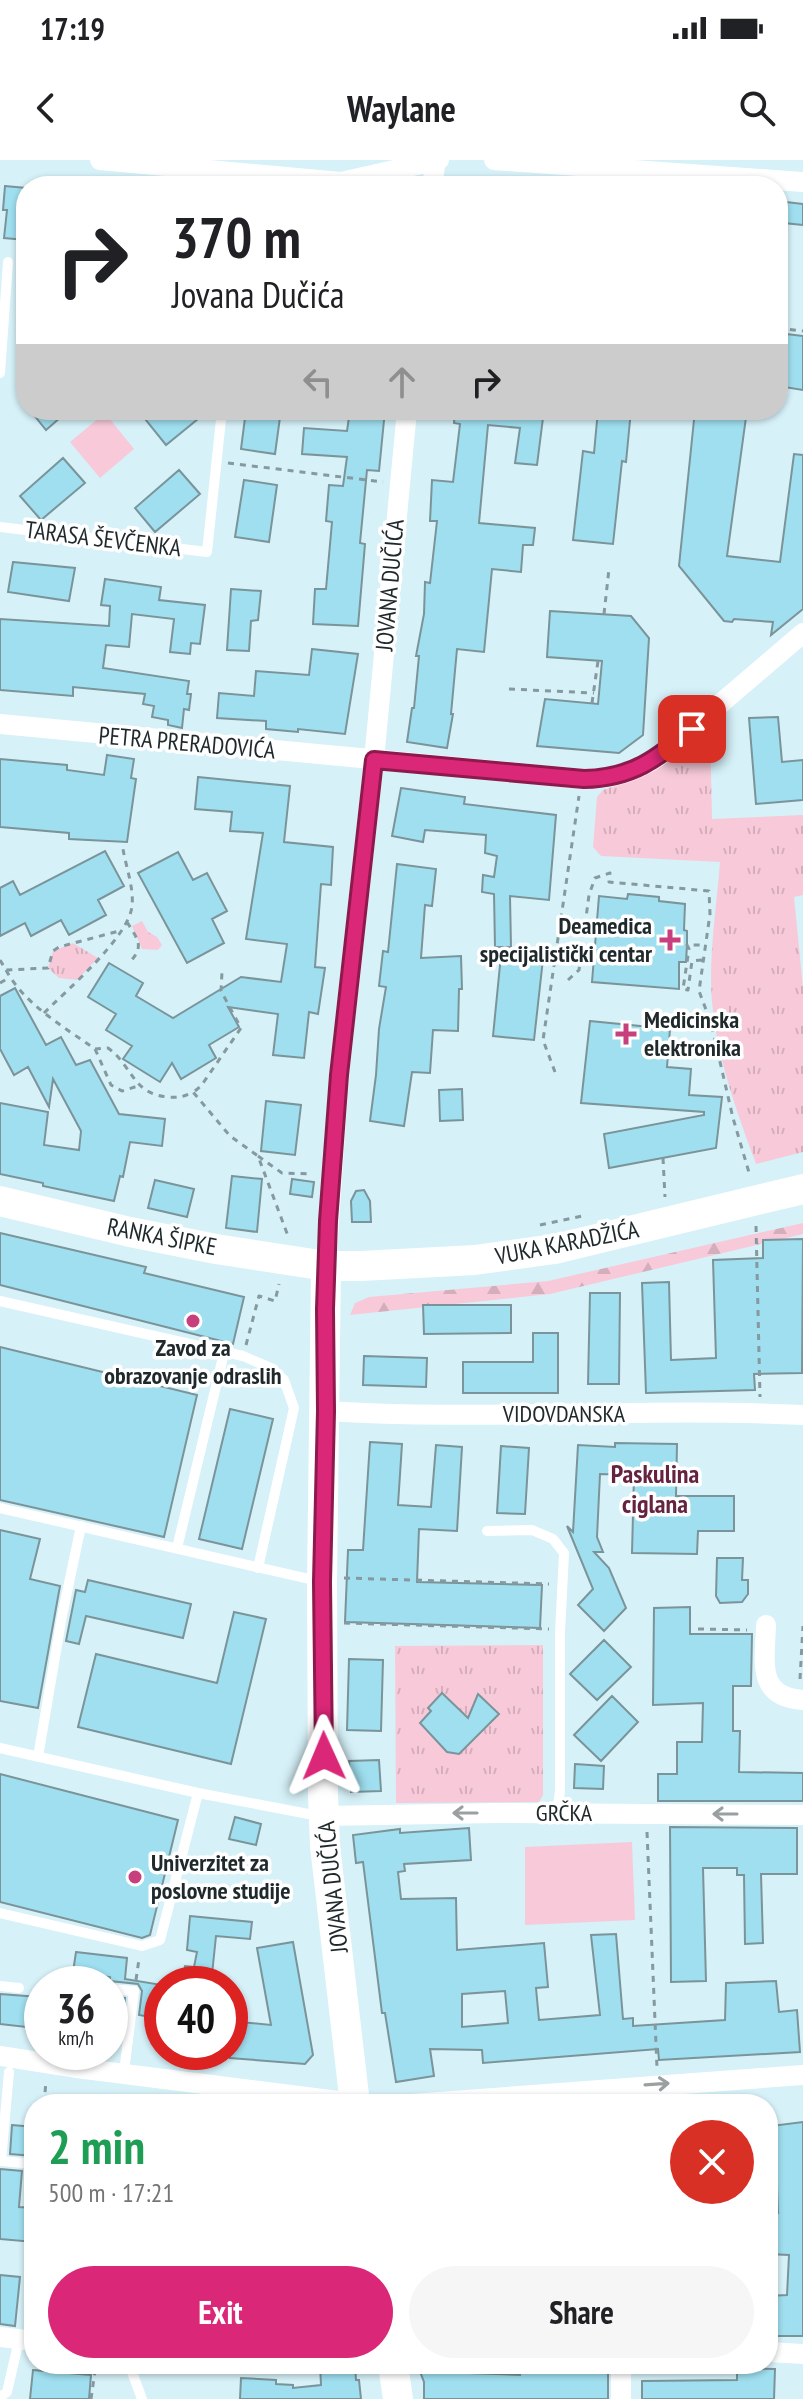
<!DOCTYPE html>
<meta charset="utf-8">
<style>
body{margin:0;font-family:"PT Sans Narrow",sans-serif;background:#f6f6f6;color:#202124;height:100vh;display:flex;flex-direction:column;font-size:30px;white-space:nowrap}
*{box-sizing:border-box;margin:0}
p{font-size:26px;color:#757577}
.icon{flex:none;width:44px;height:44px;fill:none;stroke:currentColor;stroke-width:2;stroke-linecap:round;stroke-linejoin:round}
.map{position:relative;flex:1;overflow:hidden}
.panel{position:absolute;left:24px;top:1934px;width:754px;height:280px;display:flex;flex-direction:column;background:#fff;border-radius:32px;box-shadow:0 2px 6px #0004}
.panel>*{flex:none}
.guide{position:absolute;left:16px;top:16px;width:772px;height:244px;border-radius:32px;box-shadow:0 2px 6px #0004;background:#fff;color:#202124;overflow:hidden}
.speed{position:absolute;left:24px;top:1806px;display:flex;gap:16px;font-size:40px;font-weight:700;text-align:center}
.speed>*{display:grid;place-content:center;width:104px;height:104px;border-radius:50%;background:#fff;box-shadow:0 2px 6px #0004;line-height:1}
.speed small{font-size:20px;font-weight:400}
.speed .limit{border:12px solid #d22;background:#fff;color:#111}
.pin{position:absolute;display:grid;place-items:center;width:68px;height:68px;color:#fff;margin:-34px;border-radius:16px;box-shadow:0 4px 12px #0006}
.me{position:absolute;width:88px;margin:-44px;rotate:359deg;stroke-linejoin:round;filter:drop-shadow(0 0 6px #0008)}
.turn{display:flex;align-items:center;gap:28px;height:168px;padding:0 24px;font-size:36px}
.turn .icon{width:104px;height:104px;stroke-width:2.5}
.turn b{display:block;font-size:56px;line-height:68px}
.lanes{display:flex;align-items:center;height:76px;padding:0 24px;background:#0003;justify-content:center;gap:40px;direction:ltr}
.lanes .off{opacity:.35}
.round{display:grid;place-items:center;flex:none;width:84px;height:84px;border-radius:42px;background:#f6f6f6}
.overview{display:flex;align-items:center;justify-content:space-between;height:136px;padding:0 24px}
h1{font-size:48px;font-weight:700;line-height:60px;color:#1e9e55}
.primary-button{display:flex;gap:16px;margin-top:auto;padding:16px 24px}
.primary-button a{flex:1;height:92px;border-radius:48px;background:#db2777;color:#fff;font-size:32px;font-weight:700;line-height:92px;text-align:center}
.primary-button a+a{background:#f6f6f6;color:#202124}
.status{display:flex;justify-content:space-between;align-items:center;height:56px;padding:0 40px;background:#fff;direction:ltr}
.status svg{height:22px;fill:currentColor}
header{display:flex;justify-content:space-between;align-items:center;height:104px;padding:0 24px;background:#fff;font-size:36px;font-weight:700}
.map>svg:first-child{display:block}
</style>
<div class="status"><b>17:19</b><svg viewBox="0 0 49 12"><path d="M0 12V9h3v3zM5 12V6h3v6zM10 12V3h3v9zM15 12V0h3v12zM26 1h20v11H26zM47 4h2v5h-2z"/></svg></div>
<header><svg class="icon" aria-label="back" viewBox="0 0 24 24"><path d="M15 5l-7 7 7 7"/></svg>Waylane<svg class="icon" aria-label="search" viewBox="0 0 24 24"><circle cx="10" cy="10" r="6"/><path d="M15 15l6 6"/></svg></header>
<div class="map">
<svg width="803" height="2239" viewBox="0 0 803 2239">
<defs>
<pattern id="grass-tufts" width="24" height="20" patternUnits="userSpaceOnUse" patternTransform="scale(2)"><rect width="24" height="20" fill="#f8cad9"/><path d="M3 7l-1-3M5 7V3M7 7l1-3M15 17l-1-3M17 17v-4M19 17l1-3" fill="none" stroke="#d4aeba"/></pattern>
<pattern id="forest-firs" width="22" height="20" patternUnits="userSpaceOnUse" patternTransform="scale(2)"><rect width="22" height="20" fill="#f8cad9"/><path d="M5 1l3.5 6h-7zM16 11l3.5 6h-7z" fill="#d4aeba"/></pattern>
</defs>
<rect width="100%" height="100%" fill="#d6f1f8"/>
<path fill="url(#grass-tufts)" d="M 710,564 L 712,659 L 803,655 L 803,735 L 794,737 L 803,828 L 803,992 L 756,1004 C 735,947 711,881 711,819 C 711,780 717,741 720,702 L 601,696 L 593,687 L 597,637 L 603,630 L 644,616 Z
M 142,761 L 148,772 L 157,777 L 162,785 L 158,790 L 142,789 L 132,766 Z
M 73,783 L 98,798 L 77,820 L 59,818 L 48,808 L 53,791 Z
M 543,1485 L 543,1635 L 539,1642 L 396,1643 L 395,1486 Z"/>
<path fill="url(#forest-firs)" d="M 803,1063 L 803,1074 L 550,1134 L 350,1155 L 355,1143 L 369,1137 L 548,1121 Z"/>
<path fill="#f8cad9" d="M 105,253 L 134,289 L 100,318 L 70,282 Z
M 632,1682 L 635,1760 L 525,1765 L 525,1687 Z"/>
<path fill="#9fdfef" stroke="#7a949a" stroke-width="2" fill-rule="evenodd" d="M 5,26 L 26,28 L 26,80 L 4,78 L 7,50 L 3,50 Z
M 786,42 L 803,44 L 803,65 L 784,63 Z
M 778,173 L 803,176 L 803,230 L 778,226 Z
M 30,250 L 69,250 L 46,270 Z
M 156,250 L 209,250 L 166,285 L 145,259 Z
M 246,250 L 281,250 L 275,294 L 241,289 Z
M 350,250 L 385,250 L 379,311 L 367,310 L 360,383 L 365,384 L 358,466 L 313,464 L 315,429 L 326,429 L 332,362 L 326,361 L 329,325 L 343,326 L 347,297 L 302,294 L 304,268 L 347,271 Z
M 455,250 L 544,250 L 537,305 L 515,303 L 520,268 L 488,265 L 479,363 L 535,368 L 533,385 L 523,385 L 521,412 L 492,409 L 484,492 L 457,489 L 451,554 L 453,554 L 447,588 L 407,582 L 412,548 L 414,548 L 419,496 L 416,496 L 424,454 L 425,422 L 430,423 L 437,361 L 430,361 L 432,320 L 453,322 L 460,264 L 454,263 Z
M 598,250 L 631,250 L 626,302 L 622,301 L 613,384 L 573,380 L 583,291 L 594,293 Z
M 695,250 L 747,250 L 727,396 L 780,402 L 794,294 L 803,295 L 803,449 L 771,475 L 773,462 L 734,459 L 732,462 L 724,461 L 679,406 Z
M 63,298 L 85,323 L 41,360 L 20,336 Z
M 179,310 L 200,334 L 155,372 L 135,348 Z
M 244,320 L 277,325 L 269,382 L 235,377 Z
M 13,402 L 75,408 L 69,441 L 8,432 Z
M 105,419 L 161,427 L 159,440 L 205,445 L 200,484 L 191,483 L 190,494 L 170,492 L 174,459 L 132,454 L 129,487 L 106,485 L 103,508 L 189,521 L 187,534 L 191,534 L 189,550 L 184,549 L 182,568 L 168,565 L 168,560 L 152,557 L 154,546 L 143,544 L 145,534 L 73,527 L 73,536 L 0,530 L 0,459 L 109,466 L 110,446 L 101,445 Z
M 231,429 L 261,431 L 258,460 L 251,461 L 249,491 L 227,490 Z
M 550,451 L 631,456 L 649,478 L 643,575 L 619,593 L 537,586 L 545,539 L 598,544 L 602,501 L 547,497 Z
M 312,489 L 358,494 L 345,574 L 298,569 L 298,572 L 266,569 L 266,561 L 217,558 L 219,533 L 254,536 L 256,511 L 309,515 Z
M 778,557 L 782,602 L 803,600 L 803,640 L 756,644 L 749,558 Z
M 107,595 L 134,599 L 131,618 L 136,619 L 127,682 L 69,679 L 69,673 L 0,667 L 0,599 L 67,605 L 67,610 L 104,615 Z
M 198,617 L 290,626 L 284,682 L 333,687 L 331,725 L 321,724 L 315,807 L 325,808 L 318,854 L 309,852 L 304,898 L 273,895 L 278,854 L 228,847 L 239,867 L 209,885 L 216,898 L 181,919 L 172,903 L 160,922 L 123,899 L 132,886 L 106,870 L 116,854 L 88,837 L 109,803 L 143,823 L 136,836 L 173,858 L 241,817 L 281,822 L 287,784 L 246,779 L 263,673 L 230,671 L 232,652 L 195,649 Z
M 401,628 L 465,637 L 464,644 L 556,655 L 549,740 L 510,736 L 511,787 L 495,787 L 494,734 L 482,732 L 483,715 L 494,717 L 497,696 L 485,693 L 486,675 L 425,670 L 423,682 L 392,676 Z
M 105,691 L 124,726 L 98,740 L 106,755 L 69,775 L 61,760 L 31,776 L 25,763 L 0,776 L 0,728 L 13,721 L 20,735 Z
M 178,692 L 193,720 L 207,713 L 227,751 L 212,759 L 224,783 L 187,803 L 138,713 Z
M 397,704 L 436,709 L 432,746 L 425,745 L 421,798 L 461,796 L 462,829 L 459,829 L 458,871 L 433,870 L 430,913 L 412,912 L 404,966 L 370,961 L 376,915 L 379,869 L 386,827 L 379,826 L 383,791 L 388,792 Z
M 628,734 L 659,737 L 659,741 L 685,744 L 684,770 L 687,771 L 687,785 L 686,802 L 679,802 L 679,829 L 592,822 L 599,736 L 627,739 Z
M 501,795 L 543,799 L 534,880 L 493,876 Z
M 15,828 L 46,885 L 61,877 L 76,905 L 90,900 L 119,954 L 165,959 L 162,986 L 130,982 L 123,1017 L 120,1016 L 114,1041 L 43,1026 L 43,1023 L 0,1014 L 0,943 L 48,952 L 44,985 L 79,990 L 81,971 L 53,919 L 49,947 L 28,907 L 14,915 L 0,889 L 0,836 Z
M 590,861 L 670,869 L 667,907 L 691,909 L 689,935 L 722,937 L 716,988 L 609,1008 L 604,974 L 704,955 L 704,952 L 581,943 Z
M 462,929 L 463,960 L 440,961 L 439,930 Z
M 266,941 L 301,945 L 295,995 L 261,991 Z
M 232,1016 L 262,1019 L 257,1072 L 226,1068 Z
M 292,1019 L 314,1022 L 312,1037 L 290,1034 Z
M 155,1020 L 194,1029 L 187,1057 L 148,1048 Z
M 364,1030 L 370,1041 L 371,1062 L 352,1062 L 351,1041 L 356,1031 Z
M 0,1073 L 146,1107 L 144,1113 L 244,1137 L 233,1184 L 0,1125 Z
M 803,1079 L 802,1213 L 754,1214 L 755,1230 L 646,1233 L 642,1123 L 669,1122 L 671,1200 L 716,1198 L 713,1100 L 763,1098 L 763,1080 Z
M 590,1133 L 620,1133 L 619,1224 L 588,1224 Z
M 423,1145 L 511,1145 L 511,1173 L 424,1174 Z
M 533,1173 L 558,1173 L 558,1233 L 463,1233 L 463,1202 L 533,1202 Z
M 0,1187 L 197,1235 L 164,1377 L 0,1340 Z
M 364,1196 L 427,1198 L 426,1227 L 363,1225 Z
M 230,1249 L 273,1259 L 242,1389 L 199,1379 Z
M 370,1282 L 402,1284 L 398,1345 L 431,1347 L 436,1285 L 462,1287 L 457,1371 L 419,1369 L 417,1422 L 542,1425 L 540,1468 L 345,1462 L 348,1390 L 363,1390 Z
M 615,1283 L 677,1284 L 676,1336 L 734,1336 L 734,1371 L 698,1371 L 697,1394 L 632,1393 L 634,1315 L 600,1314 L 597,1377 L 603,1392 L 594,1392 L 609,1408 L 626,1448 L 604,1471 L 578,1445 L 593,1429 L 567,1366 L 573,1372 L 578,1285 L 615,1287 Z
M 501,1286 L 529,1288 L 525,1354 L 497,1353 Z
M 0,1370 L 40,1379 L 30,1419 L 60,1426 L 38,1548 L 0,1541 Z
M 717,1398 L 743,1398 L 742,1420 L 748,1420 L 748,1434 L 742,1442 L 720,1443 L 716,1436 Z
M 88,1420 L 191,1444 L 183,1478 L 86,1456 L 79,1484 L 66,1481 L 76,1430 L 85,1432 Z
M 690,1447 L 690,1474 L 752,1474 L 751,1526 L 733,1526 L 733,1571 L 740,1571 L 739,1612 L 803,1613 L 803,1641 L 658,1641 L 658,1614 L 677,1614 L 677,1582 L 702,1582 L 703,1543 L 653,1545 L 654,1448 Z
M 234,1452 L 266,1459 L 231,1604 L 78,1567 L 96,1494 L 217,1523 Z
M 604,1480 L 631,1507 L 597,1540 L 570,1514 Z
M 349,1499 L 383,1500 L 381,1571 L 347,1570 Z
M 442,1533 L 468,1558 L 478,1534 L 499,1554 L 459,1594 L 447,1592 L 420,1563 L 431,1551 L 428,1548 Z
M 612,1536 L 638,1562 L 601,1601 L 574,1575 Z
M 379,1600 L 381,1631 L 351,1632 L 349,1601 Z
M 575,1604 L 604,1606 L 603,1629 L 574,1628 Z
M 0,1614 L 178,1660 L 150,1775 L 142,1778 L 0,1742 Z
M 235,1657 L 261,1664 L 256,1685 L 229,1679 Z
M 670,1667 L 797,1668 L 797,1714 L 761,1714 L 763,1783 L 745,1784 L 744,1715 L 737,1715 L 737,1708 L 703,1708 L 706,1821 L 671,1822 Z
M 469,1668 L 471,1700 L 404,1704 L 405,1711 L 398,1712 L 401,1739 L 456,1738 L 457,1790 L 544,1783 L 548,1827 L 536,1828 L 539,1860 L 600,1855 L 591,1775 L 616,1774 L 623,1859 L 633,1858 L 633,1866 L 725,1860 L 726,1823 L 776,1821 L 779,1852 L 797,1850 L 800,1892 L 659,1900 L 658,1889 L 483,1903 L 482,1890 L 430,1889 L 434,1916 L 396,1922 L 385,1853 L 382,1853 L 363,1702 L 356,1703 L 353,1675 L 400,1669 L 400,1673 ZM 505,1831 L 508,1863 L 462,1867 L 462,1834 Z
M 190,1756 L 252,1762 L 250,1779 L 216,1776 L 211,1824 L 183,1824 L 185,1806 L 194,1807 L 197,1792 L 187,1790 Z
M 293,1782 L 313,1895 L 305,1904 L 230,1898 L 230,1861 L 271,1865 L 257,1788 Z
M 76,1792 L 127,1798 L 125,1819 L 162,1825 L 162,1859 L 139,1855 L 142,1831 L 138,1824 L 110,1821 L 110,1817 L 73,1812 Z
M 0,1834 L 39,1837 L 35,1868 L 0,1864 Z
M 110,1837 L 125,1838 L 120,1883 L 110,1882 Z
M 803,1962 L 803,2176 L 768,2176 L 768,2136 L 787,2135 L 789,2095 L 768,2094 L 768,2052 L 778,2053 L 776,2000 L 771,1966 Z
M 12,1965 L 34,1967 L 34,1996 L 10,1994 Z
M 0,2009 L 22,2011 L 19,2047 L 34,2048 L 34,2082 L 0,2079 Z
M 0,2115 L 20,2117 L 15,2166 L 0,2164 Z
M 320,2204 L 355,2204 L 356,2220 L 359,2220 L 361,2239 L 240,2239 L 241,2218 L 276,2220 L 276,2224 L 293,2225 L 293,2228 L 321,2225 Z
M 417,2204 L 469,2204 L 469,2213 L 520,2215 L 520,2204 L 608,2204 L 608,2239 L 424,2239 L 424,2222 Z
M 737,2208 L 775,2209 L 774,2239 L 642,2239 L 642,2221 L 737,2220 Z
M 33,2210 L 91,2215 L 89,2239 L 30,2239 Z"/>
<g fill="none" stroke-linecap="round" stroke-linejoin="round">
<path stroke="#85999e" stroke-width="3" stroke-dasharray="6 6" stroke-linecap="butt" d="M 778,168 L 803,171
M 228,303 L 383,322
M 604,454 L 609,409
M 509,529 L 594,533
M 592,543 L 598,501
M 127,762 C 138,780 145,786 129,803
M 0,800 L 6,810 L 48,808 L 53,791 L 59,787 L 119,771
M 702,800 L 692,801 L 688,830 L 683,829 L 689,789 L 687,785 L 705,785
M 6,810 C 24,844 64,867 95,889 L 108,888 C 133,906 132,934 168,937 C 178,938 184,937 193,932 L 230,976 L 258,996 L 288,1076
M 568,820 L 579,810 L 589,735 L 595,718 L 610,713 L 609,722 L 709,731 L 710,754 L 699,831 L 711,863 L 733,958 L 750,1016
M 0,823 L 10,817
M 44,853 C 67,830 129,777 132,746 C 134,728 126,707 123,689
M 95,889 L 111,925 L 122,931 L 138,926
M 555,912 L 543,880 L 579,636
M 195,931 L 201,926 L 241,868 L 221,831 L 222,812
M 258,996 L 282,1013 L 312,1014
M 663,998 L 665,1037
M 540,1065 L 587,1055
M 756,1066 L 760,1237
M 246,1185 L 259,1136 L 275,1141 L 279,1124
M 344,1418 L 549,1424
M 344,1463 L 549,1469
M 698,1469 L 747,1470
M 800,1519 L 803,1466
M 647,1672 L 657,1908
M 136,1820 L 139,1799
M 44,1944 L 46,1921
M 91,2239 L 96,2204"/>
<path stroke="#fff" stroke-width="10" d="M 0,213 L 8,102
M 0,367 L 207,392 L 222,250
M 0,1141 L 243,1196 L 271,1208 L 284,1220 L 294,1248 L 258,1408
M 0,1348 L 318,1421
M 487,1371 L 532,1370 L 553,1379 L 564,1393 L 560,1473 L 560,1631 L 557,1653
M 177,1388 L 224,1193
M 0,1588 L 198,1633 L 319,1656
M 38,1597 L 62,1456 L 81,1366
M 0,1753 L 142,1786 L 160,1780 L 198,1633
M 0,1826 L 19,1828
M 110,1829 L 134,1831 L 125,1904
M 9,1912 L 1,2001 L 34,2004
M 129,2204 L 142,2239
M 0,2237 L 7,2232 L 19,2180"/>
<path stroke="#fff" stroke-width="20" d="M 100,0 L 341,22 L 439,0
M 494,0 L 803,22
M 432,26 L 436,0
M 0,564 L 584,619 C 613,619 634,612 658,597 L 803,473
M 326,1106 L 339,915 L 374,600 L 407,250
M 326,1251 C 484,1261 644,1247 803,1255
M 766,1465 C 765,1502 756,1537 803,1540
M 325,1656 L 496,1653 L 803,1655
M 0,1896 L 77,1908 L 362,1944
M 412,1944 L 803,1915
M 0,2177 L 34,2181
M 768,2192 L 803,2194
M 621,2239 L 621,2204"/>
<path stroke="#fff" stroke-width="30" d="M 0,1041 L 130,1072 L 216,1089 L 326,1106 L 361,1106 L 475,1100 L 555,1089 L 803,1029
M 326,1106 L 322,1422 L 323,1634 L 325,1686 L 355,1944
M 393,2204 L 398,2239"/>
</g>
<defs><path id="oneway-shaft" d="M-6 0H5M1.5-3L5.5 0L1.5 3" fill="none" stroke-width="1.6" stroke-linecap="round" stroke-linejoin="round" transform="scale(2)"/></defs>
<g stroke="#9a9fa0">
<use href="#oneway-shaft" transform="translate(465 1653) rotate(180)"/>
<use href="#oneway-shaft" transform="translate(725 1654) rotate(-180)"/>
<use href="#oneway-shaft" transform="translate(657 1924) rotate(-4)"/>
</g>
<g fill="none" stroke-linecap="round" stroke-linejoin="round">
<defs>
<path id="route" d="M 324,1596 L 322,1422 L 326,1251 L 325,1149 L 328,1061 L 339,915 L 374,600 L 584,619 C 633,618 656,599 692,569"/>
</defs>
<use href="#route" stroke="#8e194d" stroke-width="20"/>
<use href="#route" stroke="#db2777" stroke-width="14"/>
</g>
<g fill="#c73f7d" stroke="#fff" stroke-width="3">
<path d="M666 768h8v8h8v8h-8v8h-8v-8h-8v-8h8z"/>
<path d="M622 862h8v8h8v8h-8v8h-8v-8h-8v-8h8z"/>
<circle cx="193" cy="1161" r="8"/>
<circle cx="135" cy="1717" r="8"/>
</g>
<g text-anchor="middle" stroke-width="7" stroke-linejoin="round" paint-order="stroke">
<g font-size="24" fill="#1f292c" stroke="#fff">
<text transform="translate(103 379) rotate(7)" y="8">TARASA ŠEVČENKA</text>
<text transform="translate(390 425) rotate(-85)" y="8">JOVANA DUČIĆA</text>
<text transform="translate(187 583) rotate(5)" y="8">PETRA PRERADOVIĆA</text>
<text transform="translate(162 1077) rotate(11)" y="8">RANKA ŠIPKE</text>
<text transform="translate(567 1083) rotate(-11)" y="8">VUKA KARADŽIĆA</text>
<text x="564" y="1262">VIDOVDANSKA</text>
<text x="564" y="1661">GRČKA</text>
<text transform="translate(333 1727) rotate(-96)" y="8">JOVANA DUČIĆA</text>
</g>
<g font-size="24" font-weight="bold" fill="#1f292c" stroke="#fff" text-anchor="start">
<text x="652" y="774" text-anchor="end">Deamedica<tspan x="652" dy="28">specijalistički centar</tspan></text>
<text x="644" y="868">Medicinska<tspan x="644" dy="28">elektronika</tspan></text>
<text x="193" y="1196" text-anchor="middle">Zavod za<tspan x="193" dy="28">obrazovanje odraslih</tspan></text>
<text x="151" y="1711">Univerzitet za<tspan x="151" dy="28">poslovne studije</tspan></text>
</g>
<g font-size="26" font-weight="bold" fill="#65233f" stroke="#fff">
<text x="655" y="1323">Paskulina<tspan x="655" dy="30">ciglana</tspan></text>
</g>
</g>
</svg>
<div class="speed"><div>36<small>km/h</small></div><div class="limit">40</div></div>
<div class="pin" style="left:692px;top:569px;background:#d93025"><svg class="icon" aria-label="arrive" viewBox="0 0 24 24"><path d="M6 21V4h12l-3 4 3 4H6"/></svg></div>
<svg class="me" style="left:324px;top:1596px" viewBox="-20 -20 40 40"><path d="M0-17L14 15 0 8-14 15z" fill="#db2777" stroke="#fff" stroke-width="4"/></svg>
<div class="guide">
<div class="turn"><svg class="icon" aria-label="right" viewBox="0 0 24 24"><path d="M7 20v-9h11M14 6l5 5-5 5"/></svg><div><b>370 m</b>Jovana Dučića</div></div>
<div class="lanes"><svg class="icon off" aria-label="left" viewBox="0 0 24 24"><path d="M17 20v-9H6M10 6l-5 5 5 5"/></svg><svg class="icon off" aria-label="ahead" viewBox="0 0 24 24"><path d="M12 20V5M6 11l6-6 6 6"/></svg><svg class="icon" aria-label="right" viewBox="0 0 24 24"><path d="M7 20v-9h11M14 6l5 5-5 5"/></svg></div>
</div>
<section class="panel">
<div class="overview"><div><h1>2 min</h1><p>500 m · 17:21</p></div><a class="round" style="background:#d93025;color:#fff"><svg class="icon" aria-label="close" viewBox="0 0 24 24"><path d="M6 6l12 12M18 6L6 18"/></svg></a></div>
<div class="primary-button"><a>Exit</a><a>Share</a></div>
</section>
</div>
